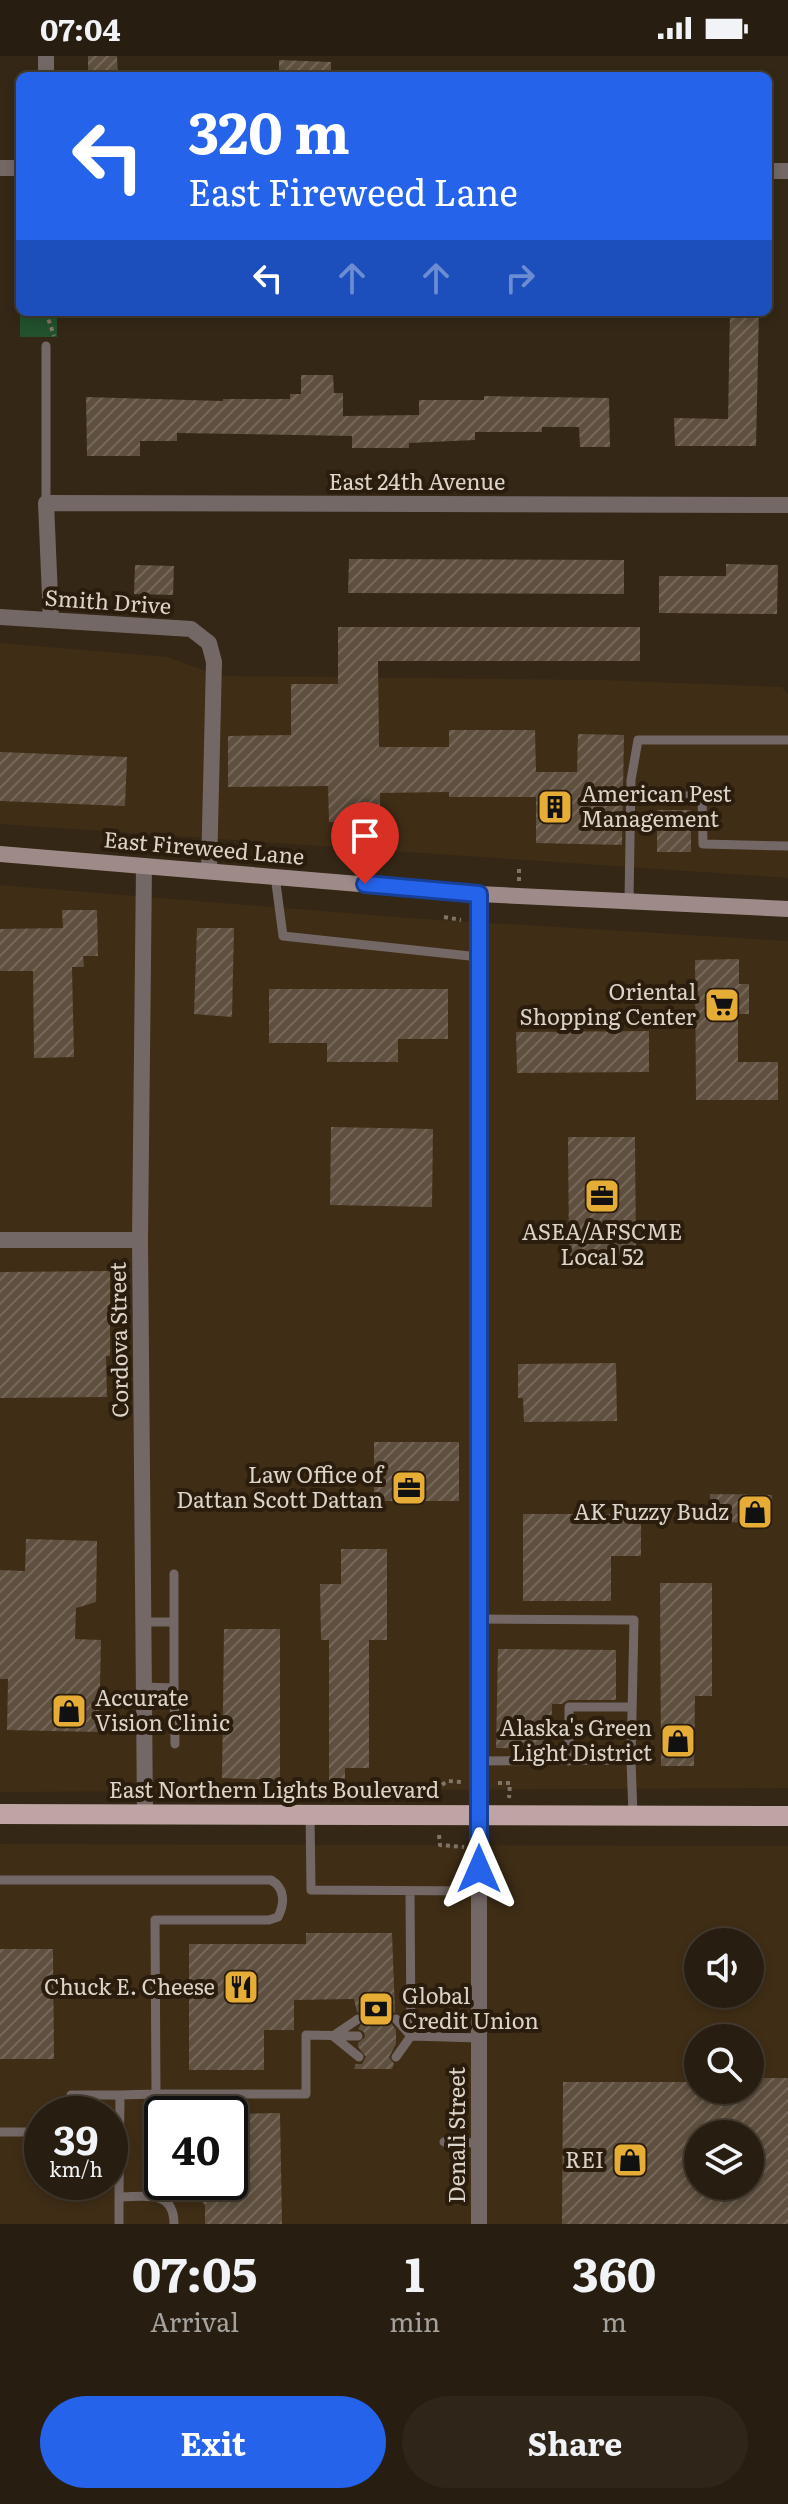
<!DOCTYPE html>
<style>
body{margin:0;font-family:Literata,serif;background:#2f2619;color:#f1f3f6;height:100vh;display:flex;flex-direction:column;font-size:30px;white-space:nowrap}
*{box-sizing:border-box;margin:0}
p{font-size:26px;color:#a4a29f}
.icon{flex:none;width:44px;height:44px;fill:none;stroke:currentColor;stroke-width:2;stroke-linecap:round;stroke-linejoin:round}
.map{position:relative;height:2168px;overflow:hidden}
.sheet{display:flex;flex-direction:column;background:#271d10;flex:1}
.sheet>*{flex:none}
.hud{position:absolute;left:16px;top:16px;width:756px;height:244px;border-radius:12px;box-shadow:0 4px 12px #0003,0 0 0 2px #433b30;background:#2563eb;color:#fff;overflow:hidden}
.buttons{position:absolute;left:684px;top:1872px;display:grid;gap:16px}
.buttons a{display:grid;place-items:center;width:80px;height:80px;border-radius:50%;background:#271d10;box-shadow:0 4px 12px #0003,0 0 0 2px #433b30;font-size:40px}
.speed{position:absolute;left:24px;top:2040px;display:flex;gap:16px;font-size:40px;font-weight:700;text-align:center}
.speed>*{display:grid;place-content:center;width:104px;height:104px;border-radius:50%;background:#271d10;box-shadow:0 4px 12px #0003,0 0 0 2px #433b30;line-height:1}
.speed small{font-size:20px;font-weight:400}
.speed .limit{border:4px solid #111;border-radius:12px;background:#fff;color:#111}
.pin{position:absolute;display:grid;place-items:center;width:68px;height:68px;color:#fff;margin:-82px -34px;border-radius:50% 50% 50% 0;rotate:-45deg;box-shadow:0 0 8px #0007}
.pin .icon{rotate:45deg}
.me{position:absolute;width:88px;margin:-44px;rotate:0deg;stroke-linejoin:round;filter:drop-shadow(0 0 6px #0008)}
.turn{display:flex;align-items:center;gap:28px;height:168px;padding:0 40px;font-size:36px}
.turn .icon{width:104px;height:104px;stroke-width:2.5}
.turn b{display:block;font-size:56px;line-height:68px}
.lanes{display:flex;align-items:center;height:76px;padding:0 40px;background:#0003;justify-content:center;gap:40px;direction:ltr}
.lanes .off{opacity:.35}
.eta{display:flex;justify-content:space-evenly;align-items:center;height:136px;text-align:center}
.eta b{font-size:48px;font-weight:700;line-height:56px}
.action{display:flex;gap:16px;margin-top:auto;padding:16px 40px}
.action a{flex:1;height:92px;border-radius:48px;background:#2563eb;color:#fff;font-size:32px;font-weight:700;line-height:92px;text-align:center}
.action a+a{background:#2f2619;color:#f1f3f6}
.status{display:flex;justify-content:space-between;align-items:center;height:56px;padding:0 40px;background:#271d10;direction:ltr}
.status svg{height:22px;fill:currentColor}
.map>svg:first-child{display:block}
</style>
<div class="status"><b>07:04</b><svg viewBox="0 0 49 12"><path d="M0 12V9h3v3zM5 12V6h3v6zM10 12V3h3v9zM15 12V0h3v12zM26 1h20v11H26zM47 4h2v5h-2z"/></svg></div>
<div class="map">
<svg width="788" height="2168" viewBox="0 0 788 2168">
<defs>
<pattern id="building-hatch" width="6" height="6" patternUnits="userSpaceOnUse" patternTransform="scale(2)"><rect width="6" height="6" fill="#5e4f3e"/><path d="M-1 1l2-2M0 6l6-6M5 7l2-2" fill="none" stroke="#756759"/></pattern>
</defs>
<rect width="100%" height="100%" fill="#342716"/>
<path fill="#3f2d16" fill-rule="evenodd" d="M 0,587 L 167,601 L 220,620 L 601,624 L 781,631 L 788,638 L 788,822 L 0,768 Z
M 0,829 L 409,862 L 788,885 L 788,1732 L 0,1736 Z
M 0,1788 L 788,1790 L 788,2168 L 0,2168 ZM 698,1886 L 750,1886 L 750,1938 L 698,1938 ZM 698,1982 L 750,1982 L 750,2034 L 698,2034 ZM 42,2058 L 110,2058 L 110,2126 L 42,2126 ZM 162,2058 L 230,2058 L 230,2126 L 162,2126 ZM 698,2078 L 750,2078 L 750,2130 L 698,2130 Z"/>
<path fill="#22512d" d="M 20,131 L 20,256 L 57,256 L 57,281 L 20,281 Z"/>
<path fill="url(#building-hatch)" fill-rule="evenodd" d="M 88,0 L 117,0 L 118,20 L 88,20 Z
M 279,4 L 331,6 L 331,20 L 279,20 Z
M 730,256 L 759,256 L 756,390 L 675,390 L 674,362 L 728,363 Z
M 301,319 L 333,319 L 334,337 L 343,337 L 343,360 L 419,359 L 419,344 L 484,344 L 484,340 L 609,342 L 610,391 L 580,391 L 579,371 L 542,371 L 542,376 L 475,376 L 475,384 L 409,387 L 409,392 L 352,392 L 352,380 L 177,377 L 177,385 L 140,385 L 140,400 L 87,400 L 86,341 L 223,345 L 223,343 L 290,343 L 290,338 L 301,338 Z
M 349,503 L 624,504 L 624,538 L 348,537 Z
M 726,508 L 778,509 L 777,558 L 659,557 L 659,520 L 726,520 Z
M 135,509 L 174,510 L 173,539 L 134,538 Z
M 338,571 L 640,571 L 640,605 L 378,605 L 379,691 L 449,691 L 449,674 L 535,674 L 536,716 L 577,716 L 578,678 L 624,679 L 622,789 L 536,787 L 536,741 L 449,741 L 449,736 L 380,737 L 380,766 L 329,766 L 328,730 L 228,731 L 228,680 L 291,679 L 291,628 L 338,628 Z
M 0,696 L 127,701 L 125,750 L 0,745 Z
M 657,754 L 691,754 L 691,796 L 657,796 Z
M 62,854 L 97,854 L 98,900 L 83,900 L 84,911 L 72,911 L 74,1001 L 34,1002 L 33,915 L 0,915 L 0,873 L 63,872 Z
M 197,872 L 234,872 L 232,961 L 194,958 Z
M 739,903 L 739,928 L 749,928 L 749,958 L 738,958 L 738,1006 L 778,1006 L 778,1044 L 696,1044 L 695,904 Z
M 269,933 L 448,933 L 448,983 L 398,983 L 398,1006 L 327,1006 L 327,987 L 269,987 Z
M 649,975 L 649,1016 L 517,1017 L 516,976 Z
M 331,1071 L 433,1073 L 432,1151 L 330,1149 Z
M 568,1081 L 635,1081 L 636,1200 L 569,1200 Z
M 110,1215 L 110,1300 L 106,1300 L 107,1341 L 0,1342 L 0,1216 Z
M 616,1307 L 617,1365 L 524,1366 L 523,1342 L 518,1342 L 518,1308 Z
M 374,1386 L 459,1386 L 459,1445 L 374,1445 Z
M 710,1438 L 772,1439 L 772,1467 L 709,1466 Z
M 523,1458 L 641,1458 L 641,1500 L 611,1500 L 611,1545 L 523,1545 Z
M 26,1483 L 97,1485 L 96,1546 L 76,1552 L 75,1583 L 101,1584 L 99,1676 L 7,1674 L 8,1623 L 0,1623 L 0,1514 L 25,1515 Z
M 341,1493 L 387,1493 L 387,1584 L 369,1584 L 369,1712 L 345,1712 L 345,1725 L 329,1725 L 329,1584 L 321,1584 L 320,1528 L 341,1528 Z
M 660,1527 L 712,1527 L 712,1640 L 695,1640 L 694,1710 L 661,1710 Z
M 224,1573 L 280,1573 L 280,1724 L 222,1722 Z
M 498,1593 L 616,1594 L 616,1644 L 569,1644 L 562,1648 L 552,1648 L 551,1693 L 496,1692 Z
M 306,1877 L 392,1877 L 395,1956 L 391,1958 L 389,1964 L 396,1974 L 396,1988 L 389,2001 L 394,2008 L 392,2013 L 354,2013 L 356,2008 L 362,2008 L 366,2001 L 358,1991 L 358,1987 L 365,1981 L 364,1976 L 358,1973 L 365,1962 L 362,1957 L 357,1956 L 354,1943 L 294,1944 L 294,1974 L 264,1974 L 264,2014 L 189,2014 L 189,1888 L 306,1888 Z
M 0,1893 L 53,1893 L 54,2003 L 0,2003 Z
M 761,2022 L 788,2022 L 788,2168 L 562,2168 L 563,2026 L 698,2026 L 698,2034 L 750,2034 L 750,2027 L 762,2027 ZM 698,2078 L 750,2078 L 750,2130 L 698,2130 Z
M 280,2057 L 282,2168 L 205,2168 L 205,2149 L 184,2126 L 230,2126 L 230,2058 Z"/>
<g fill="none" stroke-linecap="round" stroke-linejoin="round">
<path stroke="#7f7465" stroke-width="4" stroke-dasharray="4 4" stroke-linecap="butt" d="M 46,256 L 54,280
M 519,825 L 519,810
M 444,861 L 461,864
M 498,1727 L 510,1727 L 509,1742
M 438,1742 L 437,1732 L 448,1725 L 461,1726
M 439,1779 L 440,1789 L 464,1791"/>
<path stroke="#746866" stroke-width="9" d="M 46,290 L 46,447
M 630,740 L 702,740 L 703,788 L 788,790
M 275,820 L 283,880 L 479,901
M 629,844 L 631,724 L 638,684 L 788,684
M 479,1563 L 634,1564 L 631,1704 L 479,1705
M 143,1566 L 174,1566
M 143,1631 L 174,1632 L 174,1518
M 174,1632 L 175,1688
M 631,1704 L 633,1759
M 569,1705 L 569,1651 L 632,1651
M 310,1758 L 311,1834 L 479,1835
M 0,1824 L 271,1824 C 285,1832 285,1847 278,1861 L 269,1864 L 155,1864 L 156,2038 L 120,2039
M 410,1835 L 411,1980 L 479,1982
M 358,1963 L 333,1980 L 359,2001
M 396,1963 L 411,1980
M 396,2001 L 411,1980
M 156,2038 L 306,2038 L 306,1979 L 358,1980
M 71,2039 L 120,2039 L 119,2141
M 0,2076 L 42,2076
M 444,2086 L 479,2087
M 119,2168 L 119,2141 C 145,2141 174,2133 174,2168"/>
<path stroke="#746866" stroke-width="16" d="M 46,0 L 46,20
M 0,112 L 20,112
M 768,115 L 788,115
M 0,561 L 191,573 L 209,587 L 214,606 L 209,814
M 51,564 L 46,447 L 788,449
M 144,810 L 140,1184 L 145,1758
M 0,1184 L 140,1184"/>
<path stroke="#746866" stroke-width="16" d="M 479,838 L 479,2168"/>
<path stroke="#9e8b89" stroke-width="16" d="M 0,798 L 479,838 L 788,853"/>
<path stroke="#bea5a3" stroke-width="20" d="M 0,1758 L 788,1760"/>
</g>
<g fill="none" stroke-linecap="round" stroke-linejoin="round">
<defs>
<path id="route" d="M 365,828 L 479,838 L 479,1813"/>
</defs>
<use href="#route" stroke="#184099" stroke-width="20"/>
<use href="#route" stroke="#2563eb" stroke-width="14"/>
</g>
<defs>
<symbol id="building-square" viewBox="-11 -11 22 22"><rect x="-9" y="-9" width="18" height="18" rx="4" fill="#e5ad35" stroke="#2a1d0d"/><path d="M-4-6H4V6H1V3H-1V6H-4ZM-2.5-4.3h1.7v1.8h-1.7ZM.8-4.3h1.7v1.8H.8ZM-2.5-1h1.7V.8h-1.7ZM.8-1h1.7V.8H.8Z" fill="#111"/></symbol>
<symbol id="supermarket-square" viewBox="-11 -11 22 22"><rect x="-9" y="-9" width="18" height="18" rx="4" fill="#e5ad35" stroke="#2a1d0d"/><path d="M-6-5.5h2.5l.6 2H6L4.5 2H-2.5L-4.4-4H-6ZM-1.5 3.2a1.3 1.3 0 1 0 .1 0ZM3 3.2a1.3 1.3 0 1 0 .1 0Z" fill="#111"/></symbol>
<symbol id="office-square" viewBox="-11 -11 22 22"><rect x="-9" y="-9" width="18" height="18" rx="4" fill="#e5ad35" stroke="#2a1d0d"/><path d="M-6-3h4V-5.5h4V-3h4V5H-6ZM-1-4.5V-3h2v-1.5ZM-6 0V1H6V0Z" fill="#111"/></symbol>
<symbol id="shop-square" viewBox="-11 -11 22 22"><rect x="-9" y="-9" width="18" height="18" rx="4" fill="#e5ad35" stroke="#2a1d0d"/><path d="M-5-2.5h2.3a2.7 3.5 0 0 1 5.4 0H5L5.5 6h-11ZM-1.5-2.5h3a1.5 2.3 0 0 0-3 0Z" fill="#111"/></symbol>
<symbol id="restaurant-square" viewBox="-11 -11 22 22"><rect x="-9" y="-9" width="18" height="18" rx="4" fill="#e5ad35" stroke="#2a1d0d"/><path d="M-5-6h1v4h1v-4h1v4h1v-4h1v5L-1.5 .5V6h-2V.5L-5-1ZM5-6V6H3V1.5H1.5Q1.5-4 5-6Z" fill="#111"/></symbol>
<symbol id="bank-square" viewBox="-11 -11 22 22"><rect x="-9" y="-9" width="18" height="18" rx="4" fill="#e5ad35" stroke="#2a1d0d"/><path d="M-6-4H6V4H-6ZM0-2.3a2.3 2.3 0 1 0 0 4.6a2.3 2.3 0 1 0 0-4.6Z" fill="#111"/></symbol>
</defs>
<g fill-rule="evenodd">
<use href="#building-square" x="535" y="731" width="40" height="40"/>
<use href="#supermarket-square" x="702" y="929" width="40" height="40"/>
<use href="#office-square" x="582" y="1120" width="40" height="40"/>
<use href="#office-square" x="389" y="1412" width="40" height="40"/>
<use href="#shop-square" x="735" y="1436" width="40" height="40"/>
<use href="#shop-square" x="49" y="1635" width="40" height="40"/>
<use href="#shop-square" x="658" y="1665" width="40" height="40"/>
<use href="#restaurant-square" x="221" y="1911" width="40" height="40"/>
<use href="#bank-square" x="356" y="1933" width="40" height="40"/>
<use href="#shop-square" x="610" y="2084" width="40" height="40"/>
</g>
<g text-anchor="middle" stroke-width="8" stroke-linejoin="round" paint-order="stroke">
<g font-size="22" fill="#ddd4c9" stroke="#2a1d0d">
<text x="417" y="434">East 24th Avenue</text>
<text transform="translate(108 546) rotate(4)" y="8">Smith Drive</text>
<text transform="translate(204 792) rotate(5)" y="8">East Fireweed Lane</text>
<text transform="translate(119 1284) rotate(-91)" y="8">Cordova Street</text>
<text x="274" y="1742">East Northern Lights Boulevard</text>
<text transform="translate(457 2079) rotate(-90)" y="8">Denali Street</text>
</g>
<g font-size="22" fill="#ddd4c9" stroke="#2a1d0d" text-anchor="end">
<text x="581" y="746" text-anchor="start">American Pest<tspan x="581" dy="25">Management</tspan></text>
<text x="696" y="944">Oriental<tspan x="696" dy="25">Shopping Center</tspan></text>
<text x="602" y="1184" text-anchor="middle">ASEA/AFSCME<tspan x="602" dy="25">Local 52</tspan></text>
<text x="383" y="1427">Law Office of<tspan x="383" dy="25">Dattan Scott Dattan</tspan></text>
<text x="729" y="1464">AK Fuzzy Budz</text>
<text x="95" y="1650" text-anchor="start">Accurate<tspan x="95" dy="25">Vision Clinic</tspan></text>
<text x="652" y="1680">Alaska's Green<tspan x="652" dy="25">Light District</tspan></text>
<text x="215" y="1939">Chuck E. Cheese</text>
<text x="402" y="1948" text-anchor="start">Global<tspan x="402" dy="25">Credit Union</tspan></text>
<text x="604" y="2112">REI</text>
</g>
</g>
</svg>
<div class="buttons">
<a><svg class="icon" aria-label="sound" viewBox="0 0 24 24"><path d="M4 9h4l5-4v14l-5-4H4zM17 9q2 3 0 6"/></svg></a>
<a><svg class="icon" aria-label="search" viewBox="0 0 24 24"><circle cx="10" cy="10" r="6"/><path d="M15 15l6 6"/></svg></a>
<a><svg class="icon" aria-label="layers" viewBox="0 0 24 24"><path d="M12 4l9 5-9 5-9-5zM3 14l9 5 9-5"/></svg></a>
</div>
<div class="speed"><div>39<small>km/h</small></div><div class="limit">40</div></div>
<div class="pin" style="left:365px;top:828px;background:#d93025"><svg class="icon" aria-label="arrive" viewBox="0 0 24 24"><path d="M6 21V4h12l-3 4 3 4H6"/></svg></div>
<svg class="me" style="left:479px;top:1813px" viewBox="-20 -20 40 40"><path d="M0-17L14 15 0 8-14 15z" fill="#2563eb" stroke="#fff" stroke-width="4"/></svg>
<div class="hud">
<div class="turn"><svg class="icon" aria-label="left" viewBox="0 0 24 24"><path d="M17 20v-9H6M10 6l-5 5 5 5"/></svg><div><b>320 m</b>East Fireweed Lane</div></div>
<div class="lanes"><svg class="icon" aria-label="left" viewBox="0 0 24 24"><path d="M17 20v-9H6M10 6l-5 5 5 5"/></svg><svg class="icon off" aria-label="ahead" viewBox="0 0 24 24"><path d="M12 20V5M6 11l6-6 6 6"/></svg><svg class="icon off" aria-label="ahead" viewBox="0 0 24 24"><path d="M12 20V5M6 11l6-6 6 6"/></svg><svg class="icon off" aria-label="right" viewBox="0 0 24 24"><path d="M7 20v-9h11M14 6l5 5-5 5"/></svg></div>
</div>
</div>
<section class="sheet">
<div class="eta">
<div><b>07:05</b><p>Arrival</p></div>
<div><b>1</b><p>min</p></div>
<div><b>360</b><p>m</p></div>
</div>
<div class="action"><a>Exit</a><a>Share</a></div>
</section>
